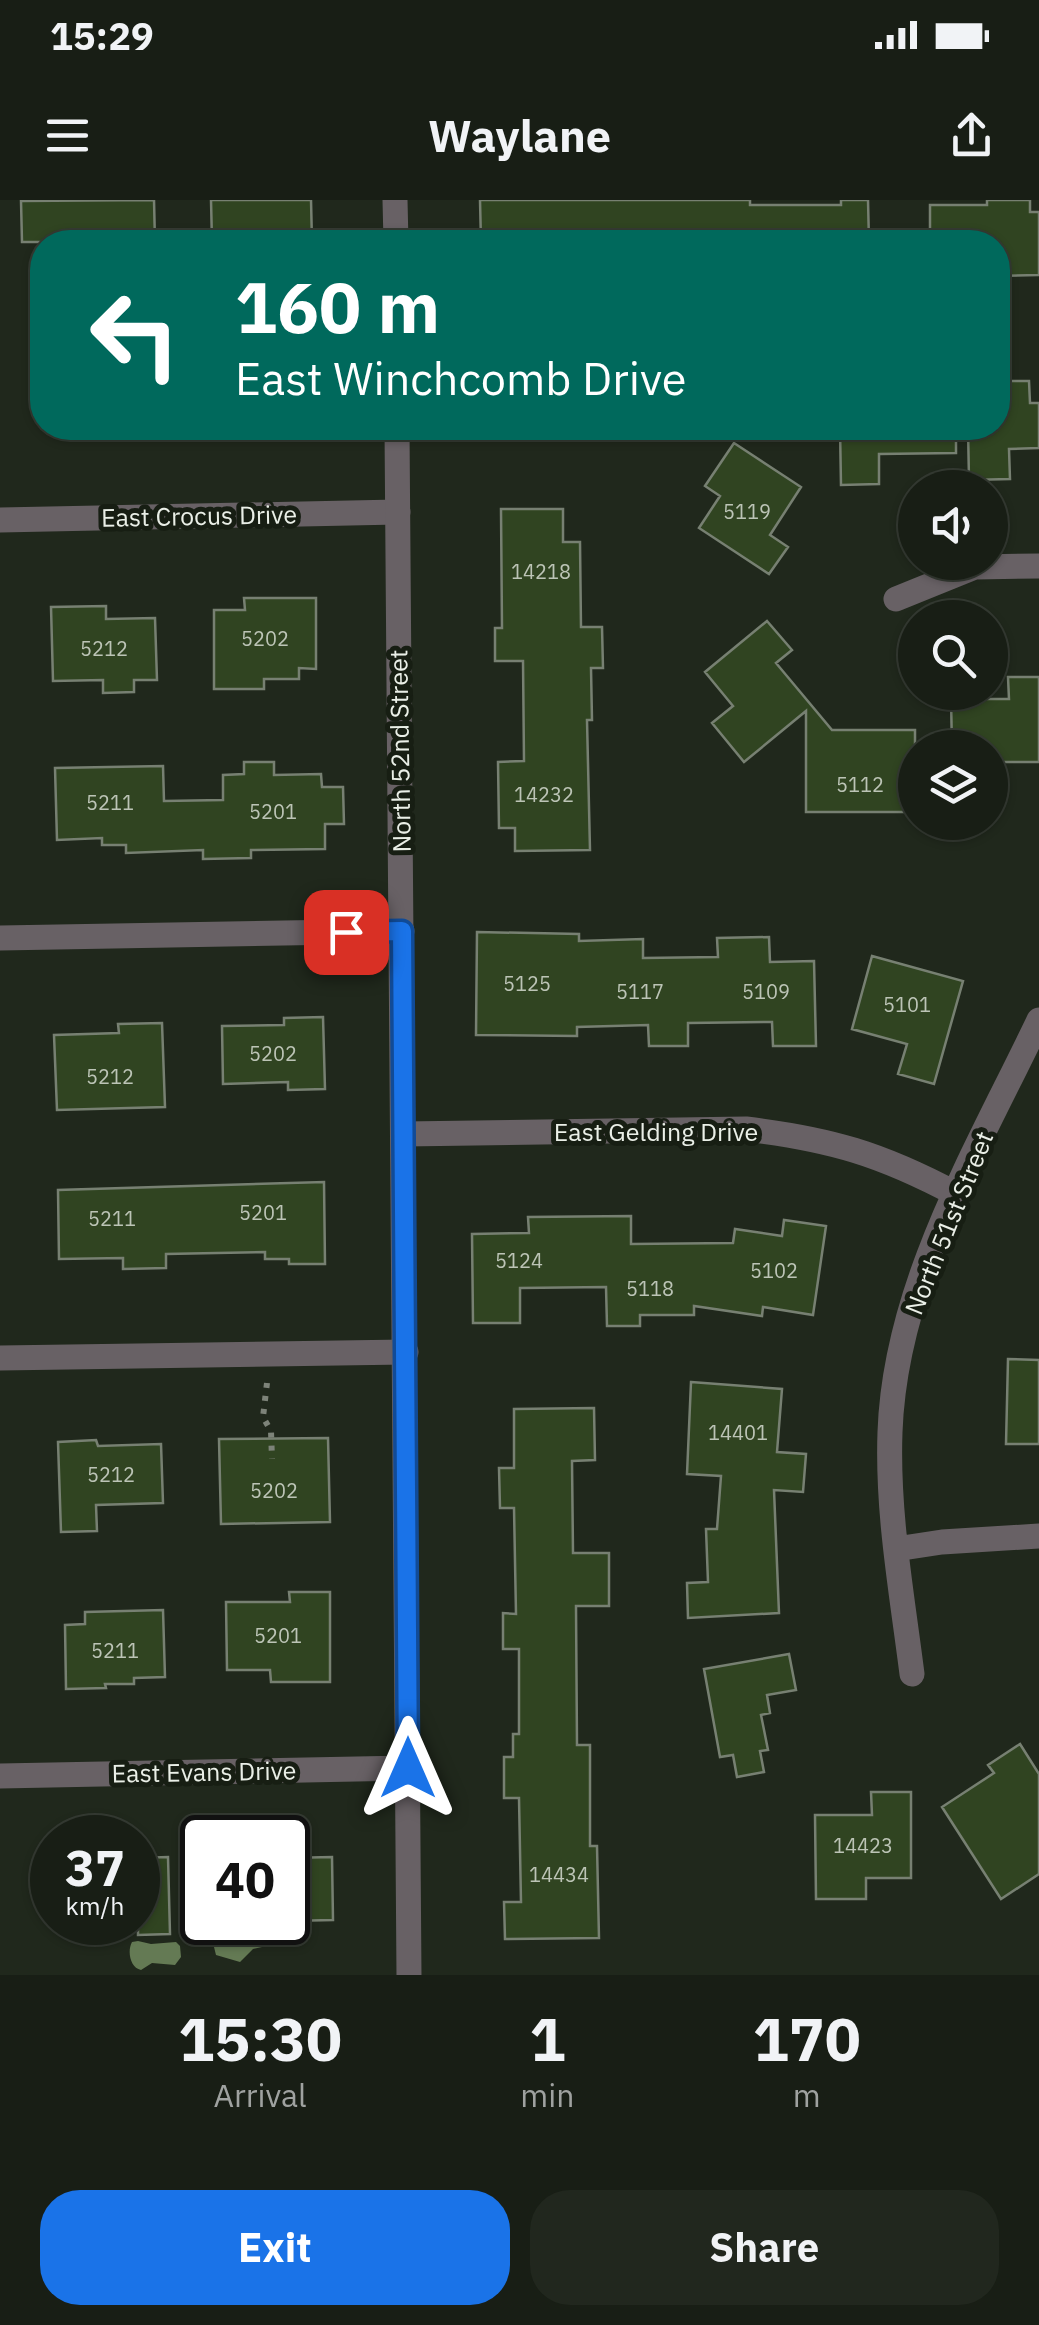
<!DOCTYPE html>
<style>
body{margin:0;font-family:"IBM Plex Sans",sans-serif;background:#21271e;color:#f1f3f6;height:100vh;display:flex;flex-direction:column;font-size:38px;white-space:nowrap}
*{box-sizing:border-box;margin:0}
p{font-size:32px;color:#9fa2a0}
.icon{flex:none;width:55px;height:55px;fill:none;stroke:currentColor;stroke-width:2;stroke-linecap:round;stroke-linejoin:round}
.map{position:relative;height:1775px;overflow:hidden}
.side{display:flex;flex-direction:column;background:#181e15;flex:1}
.side>*{flex:none}
.top-card{position:absolute;left:30px;top:30px;width:980px;height:210px;border-radius:40px;box-shadow:0 2px 8px #0004,0 0 0 2px #363c34;background:#00695c;color:#fff;overflow:hidden}
.buttons{position:absolute;left:898px;top:270px;display:grid;gap:20px}
.buttons a{display:grid;place-items:center;width:110px;height:110px;border-radius:50%;background:#181e15;box-shadow:0 2px 8px #0004,0 0 0 2px #363c34;font-size:50px}
.speed{position:absolute;left:30px;top:1615px;display:flex;gap:20px;font-size:50px;font-weight:700;text-align:center}
.speed>*{display:grid;place-content:center;width:130px;height:130px;border-radius:50%;background:#181e15;box-shadow:0 2px 8px #0004,0 0 0 2px #363c34;line-height:1}
.speed small{font-size:25px;font-weight:400}
.speed .limit{border:5px solid #111;border-radius:15px;background:#fff;color:#111}
.pin{position:absolute;display:grid;place-items:center;width:85px;height:85px;color:#fff;margin:-42px;border-radius:20px;box-shadow:0 5px 15px #0006}
.me{position:absolute;width:110px;margin:-55px;rotate:0deg;stroke-linejoin:round;filter:drop-shadow(0 0 8px #0008)}
.turn{display:flex;align-items:center;gap:35px;height:210px;padding:0 40px;font-size:45px}
.turn .icon{width:130px;height:130px;stroke-width:2.5}
.turn b{display:block;font-size:70px;line-height:85px}
.eta{display:flex;justify-content:space-evenly;align-items:center;height:170px;text-align:center}
.eta b{font-size:60px;font-weight:800;line-height:70px}
.primary-button{display:flex;gap:20px;margin-top:auto;padding:20px 40px}
.primary-button a{flex:1;height:115px;border-radius:40px;background:#1a73e8;color:#fff;font-size:40px;font-weight:800;line-height:115px;text-align:center}
.primary-button a+a{background:#21271e;color:#f1f3f6}
.status{display:flex;justify-content:space-between;align-items:center;height:70px;padding:0 50px;background:#181e15;direction:ltr}
.status svg{height:28px;fill:currentColor}
header{display:flex;justify-content:space-between;align-items:center;height:130px;padding:0 40px;background:#181e15;font-size:45px;font-weight:800}
.map>svg:first-child{display:block}
</style>
<div class="status"><b>15:29</b><svg viewBox="0 0 49 12"><path d="M0 12V9h3v3zM5 12V6h3v6zM10 12V3h3v9zM15 12V0h3v12zM26 1h20v11H26zM47 4h2v5h-2z"/></svg></div>
<header><svg class="icon" aria-label="menu" viewBox="0 0 24 24"><path d="M4 6h16M4 12h16M4 18h16"/></svg>Waylane<svg class="icon" aria-label="share" viewBox="0 0 24 24"><path d="M12 15V3M7 8l5-5 5 5M5 13v7h14v-7"/></svg></header>
<div class="map">
<svg width="1039" height="1775" viewBox="0 0 1039 1775">
<rect width="100%" height="100%" fill="#20281c"/>
<path fill="#647a54" d="M 244,1726 L 253,1727 L 265,1736 L 262,1747 L 253,1749 L 240,1762 L 216,1755 L 213,1743 L 236,1734 Z
M 138,1741 L 151,1744 L 176,1742 L 180,1746 L 181,1757 L 175,1765 L 152,1763 L 141,1770 C 130,1768 127,1751 132,1742 Z"/>
<path fill="#304421" stroke="#778072" stroke-width="2.5" d="M 154,0 L 155,42 L 22,42 L 21,1 Z
M 211,0 L 311,0 L 312,42 L 212,42 Z
M 480,0 L 750,0 L 750,5 L 841,5 L 841,0 L 868,0 L 869,42 L 481,42 Z
M 987,0 L 1030,0 L 1030,12 L 1039,12 L 1039,75 L 998,76 L 998,42 L 930,42 L 930,5 L 987,5 Z
M 998,181 L 1029,181 L 1030,203 L 1039,203 L 1039,248 L 1009,249 L 1010,279 L 969,280 L 968,228 L 998,228 Z
M 840,228 L 956,228 L 956,253 L 879,254 L 879,284 L 841,285 Z
M 734,243 L 801,287 L 770,335 L 788,347 L 769,374 L 699,328 L 720,296 L 705,286 Z
M 501,309 L 563,309 L 563,342 L 580,342 L 581,427 L 602,427 L 603,468 L 591,468 L 592,520 L 587,520 L 590,650 L 515,651 L 515,628 L 499,628 L 498,562 L 524,561 L 523,461 L 495,461 L 495,428 L 502,428 Z
M 244,398 L 316,398 L 316,469 L 299,468 L 299,479 L 264,479 L 264,489 L 214,489 L 214,410 L 245,410 Z
M 106,406 L 106,419 L 155,418 L 157,480 L 134,480 L 134,492 L 103,493 L 103,480 L 53,481 L 51,407 Z
M 767,421 L 792,450 L 776,463 L 832,530 L 915,530 L 915,612 L 806,612 L 806,511 L 744,562 L 712,523 L 733,506 L 705,472 Z
M 1008,477 L 1039,477 L 1039,562 L 990,562 L 990,548 L 952,548 L 951,499 L 1009,499 Z
M 244,562 L 274,562 L 274,575 L 321,574 L 322,587 L 343,587 L 344,624 L 325,624 L 325,649 L 251,650 L 251,658 L 203,659 L 203,650 L 126,653 L 126,645 L 102,645 L 102,638 L 57,640 L 55,568 L 163,566 L 164,601 L 223,600 L 223,575 L 244,574 Z
M 477,732 L 579,734 L 579,741 L 643,739 L 643,758 L 718,757 L 717,738 L 769,737 L 770,762 L 814,761 L 816,846 L 773,846 L 772,822 L 688,823 L 688,846 L 649,846 L 648,825 L 577,827 L 577,836 L 476,835 Z
M 872,756 L 963,781 L 934,884 L 898,874 L 907,844 L 852,829 Z
M 323,817 L 325,889 L 288,890 L 288,882 L 223,884 L 222,826 L 284,825 L 284,818 Z
M 162,823 L 165,907 L 57,910 L 54,835 L 119,833 L 118,824 Z
M 324,982 L 325,1064 L 289,1064 L 289,1059 L 265,1059 L 265,1052 L 166,1054 L 166,1068 L 123,1069 L 123,1058 L 59,1059 L 58,990 Z
M 631,1016 L 631,1044 L 733,1043 L 735,1029 L 782,1036 L 784,1020 L 826,1026 L 813,1115 L 763,1107 L 762,1116 L 694,1106 L 694,1115 L 640,1115 L 640,1126 L 607,1126 L 606,1087 L 520,1088 L 520,1123 L 473,1123 L 472,1034 L 529,1033 L 528,1017 Z
M 1008,1159 L 1039,1160 L 1039,1244 L 1006,1244 Z
M 691,1182 L 782,1189 L 777,1252 L 806,1254 L 803,1292 L 774,1290 L 779,1413 L 688,1418 L 687,1383 L 708,1382 L 706,1329 L 717,1329 L 721,1276 L 687,1274 Z
M 594,1208 L 595,1260 L 572,1261 L 573,1353 L 609,1353 L 609,1406 L 576,1406 L 577,1545 L 590,1545 L 590,1646 L 597,1646 L 599,1738 L 505,1739 L 504,1702 L 521,1702 L 519,1598 L 504,1598 L 504,1557 L 513,1557 L 513,1534 L 519,1534 L 519,1449 L 503,1449 L 503,1413 L 516,1414 L 514,1308 L 500,1308 L 499,1268 L 514,1268 L 514,1209 Z
M 328,1238 L 330,1322 L 221,1324 L 219,1239 Z
M 96,1240 L 98,1246 L 161,1244 L 163,1303 L 96,1305 L 97,1331 L 61,1332 L 58,1242 Z
M 289,1392 L 330,1392 L 330,1482 L 271,1482 L 270,1470 L 227,1470 L 226,1402 L 290,1402 Z
M 163,1410 L 165,1477 L 134,1478 L 134,1484 L 105,1484 L 106,1488 L 66,1489 L 65,1425 L 85,1424 L 85,1412 Z
M 789,1454 L 796,1490 L 767,1495 L 770,1513 L 761,1515 L 768,1550 L 760,1551 L 764,1572 L 737,1577 L 733,1555 L 720,1557 L 704,1469 Z
M 1020,1544 L 1039,1574 L 1039,1674 L 1001,1699 L 942,1607 L 994,1573 L 988,1565 Z
M 871,1592 L 911,1592 L 911,1678 L 866,1678 L 866,1699 L 816,1699 L 815,1615 L 872,1615 Z
M 168,1657 L 170,1734 L 138,1735 L 138,1658 Z
M 332,1657 L 333,1720 L 288,1721 L 288,1658 Z"/>
<g fill="none" stroke-linecap="round" stroke-linejoin="round">
<path stroke="#7d8379" stroke-width="6" stroke-dasharray="5 8" stroke-linecap="butt" d="M 267,1183 L 263,1217 L 271,1231 L 272,1259"/>
<path stroke="#686165" stroke-width="25" d="M 0,320 L 398,312
M 896,399 L 975,367 L 1039,366
M 0,738 L 402,731
M 404,934 L 746,929 C 830,939 881,954 956,994
M 0,1158 L 406,1152
M 896,1349 L 942,1342 L 1039,1336
M 912,1474 C 902,1394 887,1313 890,1232 C 895,1085 977,950 1039,820
M 0,1576 L 408,1568"/>
<path stroke="#686165" stroke-width="25" d="M 395,0 L 396,42
M 397,228 L 409,1775"/>
</g>
<g fill="none" stroke-linecap="round" stroke-linejoin="round">
<defs>
<path id="route" d="M 346,732 L 402,731 L 408,1568"/>
</defs>
<use href="#route" stroke="#114b97" stroke-width="25"/>
<use href="#route" stroke="#1a73e8" stroke-width="18"/>
</g>
<g text-anchor="middle" stroke-width="10" stroke-linejoin="round" paint-order="stroke">
<g font-size="20" fill="#bcc4b6">
<text x="747" y="319">5119</text>
<text x="541" y="379">14218</text>
<text x="265" y="446">5202</text>
<text x="104" y="456">5212</text>
<text x="860" y="592">5112</text>
<text x="544" y="602">14232</text>
<text x="110" y="610">5211</text>
<text x="273" y="619">5201</text>
<text x="527" y="791">5125</text>
<text x="640" y="799">5117</text>
<text x="766" y="799">5109</text>
<text x="907" y="812">5101</text>
<text x="273" y="861">5202</text>
<text x="110" y="884">5212</text>
<text x="263" y="1020">5201</text>
<text x="112" y="1026">5211</text>
<text x="519" y="1068">5124</text>
<text x="774" y="1078">5102</text>
<text x="650" y="1096">5118</text>
<text x="738" y="1240">14401</text>
<text x="111" y="1282">5212</text>
<text x="274" y="1298">5202</text>
<text x="278" y="1443">5201</text>
<text x="115" y="1458">5211</text>
<text x="863" y="1653">14423</text>
<text x="559" y="1682">14434</text>
</g>
<g font-size="25" fill="#eaefe7" stroke="#171e13">
<text transform="translate(199 316) rotate(-1)" y="9">East Crocus Drive</text>
<text transform="translate(400 551) rotate(-91)" y="9">North 52nd Street</text>
<text x="656" y="941">East Gelding Drive</text>
<text transform="translate(949 1023) rotate(-68)" y="9">North 51st Street</text>
<text transform="translate(204 1572) rotate(-1)" y="9">East Evans Drive</text>
</g>
</g>
</svg>
<div class="buttons">
<a><svg class="icon" aria-label="sound" viewBox="0 0 24 24"><path d="M4 9h4l5-4v14l-5-4H4zM17 9q2 3 0 6"/></svg></a>
<a><svg class="icon" aria-label="search" viewBox="0 0 24 24"><circle cx="10" cy="10" r="6"/><path d="M15 15l6 6"/></svg></a>
<a><svg class="icon" aria-label="layers" viewBox="0 0 24 24"><path d="M12 4l9 5-9 5-9-5zM3 14l9 5 9-5"/></svg></a>
</div>
<div class="speed"><div>37<small>km/h</small></div><div class="limit">40</div></div>
<div class="pin" style="left:346px;top:732px;background:#d93025"><svg class="icon" aria-label="arrive" viewBox="0 0 24 24"><path d="M6 21V4h12l-3 4 3 4H6"/></svg></div>
<svg class="me" style="left:408px;top:1568px" viewBox="-20 -20 40 40"><path d="M0-17L14 15 0 8-14 15z" fill="#1a73e8" stroke="#fff" stroke-width="4"/></svg>
<div class="top-card">
<div class="turn"><svg class="icon" aria-label="left" viewBox="0 0 24 24"><path d="M17 20v-9H6M10 6l-5 5 5 5"/></svg><div><b>160 m</b>East Winchcomb Drive</div></div>
</div>
</div>
<section class="side">
<div class="eta">
<div><b>15:30</b><p>Arrival</p></div>
<div><b>1</b><p>min</p></div>
<div><b>170</b><p>m</p></div>
</div>
<div class="primary-button"><a>Exit</a><a>Share</a></div>
</section>
